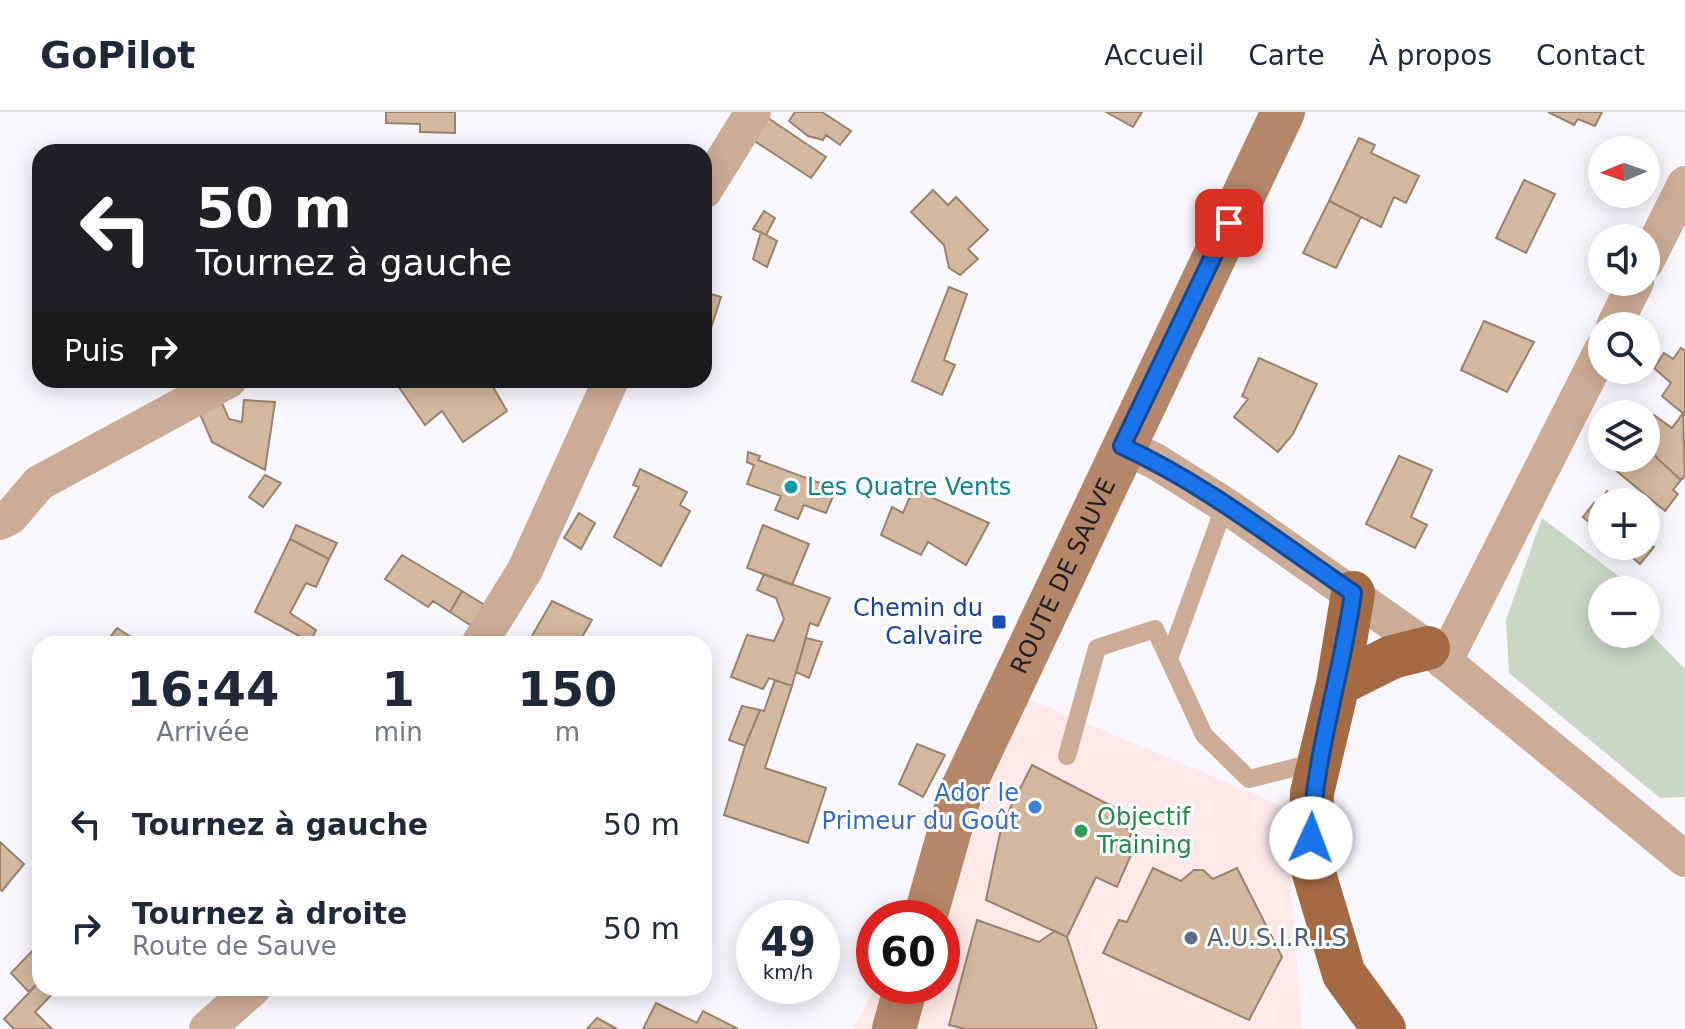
<!DOCTYPE html>
<html lang="fr">
<meta charset="utf-8">
<style>
body{margin:0;font-family:"DejaVu Sans",sans-serif;background:#f6f6f7;color:#1f2937;height:100vh;display:flex;flex-direction:column;font-size:30px;white-space:nowrap}
*{box-sizing:border-box;margin:0}
p{font-size:26px;color:#747a83}
.icon{flex:none;width:44px;height:44px;fill:none;stroke:currentColor;stroke-width:2;stroke-linecap:round;stroke-linejoin:round}
.map{position:relative;flex:1;overflow:hidden}
.drawer{position:absolute;left:32px;top:524px;width:680px;height:360px;display:flex;flex-direction:column;background:#fff;border-radius:24px;box-shadow:0 4px 20px #0003}
.drawer>*{flex:none}
.guide{position:absolute;left:32px;top:32px;width:680px;height:244px;border-radius:24px;box-shadow:0 4px 20px #0003;background:#202124;color:#fff;overflow:hidden}
.needle{width:52px;rotate:268deg}
.controls{position:absolute;left:1588px;top:24px;display:grid;gap:16px}
.controls a{display:grid;place-items:center;width:72px;height:72px;border-radius:50%;background:#fff;box-shadow:0 4px 20px #0003;font-size:40px}
.speed{position:absolute;left:736px;top:788px;display:flex;gap:16px;font-size:40px;font-weight:700;text-align:center}
.speed>*{display:grid;place-content:center;width:104px;height:104px;border-radius:50%;background:#fff;box-shadow:0 4px 20px #0003;line-height:1}
.speed small{font-size:20px;font-weight:400}
.speed .limit{border:12px solid #d22;background:#fff;color:#111}
.pin{position:absolute;display:grid;place-items:center;width:68px;height:68px;color:#fff;margin:-34px;border-radius:16px;box-shadow:0 4px 12px #0006}
.me{position:absolute;width:88px;margin:-44px;rotate:2deg;stroke-linejoin:round;filter:drop-shadow(0 0 6px #0008)}
.turn{display:flex;align-items:center;gap:28px;height:168px;padding:0 32px;font-size:36px}
.turn .icon{width:104px;height:104px;stroke-width:2.5}
.turn b{display:block;font-size:56px;line-height:68px}
.then{display:flex;align-items:center;height:76px;padding:0 32px;background:#0003;gap:16px;font-size:30px}
.eta{display:flex;justify-content:space-evenly;align-items:center;height:136px;text-align:center}
.eta b{font-size:48px;font-weight:700;line-height:56px}
ul{padding:0;list-style:none}
li{display:flex;align-items:center;gap:24px;height:104px;padding:0 32px}
li div{flex:1}
li b{display:block;font-size:30px}
li em{font-style:normal}
header{display:flex;align-items:center;gap:48px;box-sizing:border-box;height:112px;padding:0 40px;background:#fff;border-bottom:2px solid #e0e1e3}
header strong{font-size:38px}
nav{display:flex;gap:44px;margin-inline-start:auto;font-size:28px}
.map>svg:first-child{display:block}
</style>
<header>
<strong>GoPilot</strong>
<nav><a>Accueil</a><a>Carte</a><a>À propos</a><a>Contact</a></nav>
</header>
<div class="map">
<svg width="1685" height="917" viewBox="0 0 1685 917">
<rect width="100%" height="100%" fill="#f9f7fd"/>
<path fill="#fee8e8" d="M 1026,586 L 1285,695 L 1302,917 L 853,917 L 876,874 L 942,874 L 942,806 L 911,806 Z"/>
<path fill="#c9d7c5" d="M 1542,406 L 1637,478 L 1602,478 L 1602,522 L 1646,522 L 1646,517 L 1685,557 L 1685,685 L 1660,686 L 1509,561 L 1506,508 Z"/>
<path fill="#d3b79e" stroke="#99836e" stroke-width="2" d="M 386,0 L 455,0 L 455,21 L 420,20 L 420,12 L 386,11 Z
M 795,0 L 822,0 L 851,19 L 840,33 L 826,23 L 823,28 L 808,24 L 789,9 Z
M 1106,0 L 1142,0 L 1133,15 Z
M 1548,0 L 1602,0 L 1595,14 L 1578,7 L 1574,13 Z
M 768,6 L 826,45 L 811,66 L 753,28 Z
M 1359,26 L 1375,33 L 1371,41 L 1419,64 L 1406,91 L 1394,85 L 1381,115 L 1329,89 Z
M 1524,68 L 1555,82 L 1526,141 L 1496,126 Z
M 933,78 L 948,93 L 956,85 L 988,118 L 968,137 L 978,147 L 960,163 L 949,156 L 944,133 L 911,100 Z
M 1329,89 L 1361,105 L 1336,156 L 1303,141 Z
M 764,99 L 775,106 L 766,123 L 753,117 Z
M 761,120 L 777,129 L 767,155 L 753,147 Z
M 949,175 L 967,182 L 944,248 L 955,253 L 942,283 L 912,269 Z
M 704,180 L 721,185 L 704,238 Z
M 1484,209 L 1534,230 L 1507,280 L 1461,258 Z
M 1681,236 L 1685,239 L 1685,303 L 1662,284 L 1671,271 L 1654,256 L 1664,241 L 1673,247 Z
M 1259,246 L 1317,272 L 1293,322 L 1278,340 L 1234,305 L 1248,287 L 1242,284 Z
M 400,268 L 489,268 L 507,299 L 463,330 L 442,299 L 425,313 L 396,271 Z
M 244,288 L 275,290 L 265,358 L 212,330 L 200,302 L 222,291 L 229,307 L 242,310 Z
M 1683,301 L 1685,364 L 1681,368 L 1646,336 L 1649,323 L 1646,313 L 1654,303 L 1672,316 Z
M 1646,336 L 1681,368 L 1673,378 L 1678,382 L 1665,399 L 1608,352 L 1613,346 L 1646,346 Z
M 748,340 L 760,344 L 758,348 L 836,377 L 826,401 L 804,393 L 798,407 L 775,398 L 781,384 L 747,372 L 754,353 L 747,350 Z
M 1399,344 L 1432,358 L 1411,405 L 1427,413 L 1415,436 L 1366,412 Z
M 640,357 L 687,380 L 680,393 L 690,399 L 661,454 L 614,425 L 639,375 L 633,373 Z
M 265,363 L 281,371 L 263,395 L 249,385 Z
M 913,377 L 989,411 L 966,453 L 928,430 L 921,443 L 881,423 L 892,395 L 903,401 Z
M 1607,379 L 1620,390 L 1602,390 L 1602,421 L 1583,405 L 1594,391 L 1598,394 Z
M 579,401 L 595,411 L 581,437 L 564,426 Z
M 1646,411 L 1655,419 L 1646,430 L 1654,435 L 1640,452 L 1618,434 L 1646,434 Z
M 296,413 L 337,431 L 329,447 L 290,427 Z
M 763,413 L 809,432 L 792,473 L 747,456 Z
M 290,427 L 329,447 L 316,475 L 306,471 L 290,501 L 316,518 L 310,530 L 255,500 Z
M 402,443 L 462,479 L 450,500 L 433,489 L 428,495 L 385,467 Z
M 764,462 L 830,486 L 818,514 L 810,511 L 792,574 L 769,566 L 763,577 L 731,565 L 747,523 L 774,529 L 784,507 L 776,486 L 757,478 Z
M 462,479 L 488,495 L 475,516 L 450,500 Z
M 552,489 L 592,508 L 578,532 L 543,532 L 532,524 Z
M 117,516 L 142,532 L 105,532 Z
M 806,526 L 822,530 L 809,566 L 796,560 Z
M 775,568 L 792,574 L 765,656 L 826,676 L 808,731 L 724,703 L 745,634 L 760,598 L 764,599 Z
M 742,594 L 760,598 L 745,634 L 729,628 Z
M 917,632 L 945,643 L 923,685 L 899,672 Z
M 1032,653 L 1125,701 L 1119,712 L 1132,719 L 1127,733 L 1134,736 L 1117,775 L 1096,765 L 1067,825 L 986,788 L 1002,712 Z
M 0,730 L 24,752 L 2,779 L 0,778 Z
M 1153,756 L 1181,769 L 1194,758 L 1203,758 L 1213,767 L 1237,756 L 1282,845 L 1249,908 L 1103,841 L 1119,808 L 1127,810 Z
M 977,808 L 1039,830 L 1055,819 L 1067,825 L 1097,917 L 965,917 L 949,913 Z
M 40,831 L 40,869 L 29,880 L 11,861 Z
M 40,869 L 40,876 L 58,876 L 35,900 L 52,917 L 14,917 L 4,907 Z
M 656,891 L 697,911 L 703,899 L 738,917 L 643,917 Z
M 597,906 L 617,917 L 587,917 Z"/>
<g fill="none" stroke-linecap="round" stroke-linejoin="round">
<path stroke="#ccac97" stroke-width="18" d="M 1169,547 L 1225,393
M 1067,644 L 1097,536 L 1155,517 L 1204,623 L 1249,667 L 1317,650"/>
<path stroke="#ccac97" stroke-width="36" d="M 704,79 L 753,0
M 1646,150 L 1685,72
M 1614,214 L 1636,170
M 1122,334 L 1155,349 L 1225,393 L 1428,536 L 1685,747
M 0,410 L 10,405 L 39,371 L 229,268
M 479,532 L 525,458 L 611,268
M 1444,550 L 1602,238
M 207,917 L 253,876"/>
<g stroke="#b58667" stroke-width="44">
<path id="s1" d="M 925,806 L 960,682 L 1283,0"/>
<path d="M 894,917 L 906,874"/>
</g>
<path stroke="#a36a43" stroke-width="44" d="M 1353,481 L 1338,572 L 1312,681 L 1310,748 L 1344,862 L 1384,917
M 1338,572 L 1392,545 L 1428,536"/>
</g>
<g fill="none" stroke-linecap="round" stroke-linejoin="round">
<defs>
<path id="route" d="M 1229,111 L 1122,334 C 1205,372 1278,430 1353,481 C 1342,563 1314,643 1311,726"/>
</defs>
<use href="#route" stroke="#114b97" stroke-width="20"/>
<use href="#route" stroke="#1a73e8" stroke-width="14"/>
</g>
<circle fill="#0f9aa8" stroke="#fff" stroke-width="3" cx="791" cy="375" r="8"/>
<rect fill="#1a4fb4" stroke="#fff" stroke-width="3" x="991" y="502" width="16" height="16" rx="4"/>
<circle fill="#3f7fe0" stroke="#fff" stroke-width="3" cx="1035" cy="695" r="8"/>
<circle fill="#2e9e5b" stroke="#fff" stroke-width="3" cx="1081" cy="719" r="8"/>
<circle fill="#5c6f8a" stroke="#fff" stroke-width="3" cx="1191" cy="826" r="8"/>
<g text-anchor="middle" stroke-width="6" stroke-linejoin="round" paint-order="stroke">
<g font-size="24" fill="#0d838f" stroke="#fff" text-anchor="start">
<text x="807" y="383">Les Quatre Vents</text>
</g>
<g font-size="24" fill="#211e28" stroke="#fff">
<text dy="8" stroke="none"><textPath href="#s1" startOffset="370">ROUTE DE SAUVE</textPath></text>
</g>
<g font-size="24" fill="#164399" stroke="#fff" text-anchor="end">
<text x="983" y="504">Chemin du<tspan x="983" dy="28">Calvaire</tspan></text>
</g>
<g font-size="24" fill="#366cbe" stroke="#fff" text-anchor="end">
<text x="1019" y="689">Ador le<tspan x="1019" dy="28">Primeur du Goût</tspan></text>
</g>
<g font-size="24" fill="#27864d" stroke="#fff" text-anchor="start">
<text x="1097" y="713">Objectif<tspan x="1097" dy="28">Training</tspan></text>
</g>
<g font-size="24" fill="#4e5e75" stroke="#fff" text-anchor="start">
<text x="1207" y="834">A.U.S.I.R.I.S</text>
</g>
</g>
</svg>
<div class="controls">
<a><svg class="needle" viewBox="-14 -14 28 28"><path d="M0-13l5 13h-10z" fill="#e53935"/><path d="M0 13l5-13h-10z" fill="#747a83"/></svg></a>
<a><svg class="icon" aria-label="sound" viewBox="0 0 24 24"><path d="M4 9h4l5-4v14l-5-4H4zM17 9q2 3 0 6"/></svg></a>
<a><svg class="icon" aria-label="search" viewBox="0 0 24 24"><circle cx="10" cy="10" r="6"/><path d="M15 15l6 6"/></svg></a>
<a><svg class="icon" aria-label="layers" viewBox="0 0 24 24"><path d="M12 4l9 5-9 5-9-5zM3 14l9 5 9-5"/></svg></a>
<a>+</a>
<a>−</a>
</div>
<div class="speed"><div>49<small>km/h</small></div><div class="limit">60</div></div>
<div class="pin" style="left:1229px;top:111px;background:#d93025"><svg class="icon" aria-label="arrive" viewBox="0 0 24 24"><path d="M6 21V4h12l-3 4 3 4H6"/></svg></div>
<svg class="me" style="left:1311px;top:726px" viewBox="-20 -20 40 40"><circle r="19" fill="#fff"/><path d="M0-13L10 11 0 6-10 11z" fill="#1a73e8"/></svg>
<div class="guide">
<div class="turn"><svg class="icon" aria-label="left" viewBox="0 0 24 24"><path d="M17 20v-9H6M10 6l-5 5 5 5"/></svg><div><b>50 m</b>Tournez à gauche</div></div>
<div class="then">Puis<svg class="icon" aria-label="right" viewBox="0 0 24 24"><path d="M7 20v-9h11M14 6l5 5-5 5"/></svg></div>
</div>
<section class="drawer">
<div class="eta">
<div><b>16:44</b><p>Arrivée</p></div>
<div><b>1</b><p>min</p></div>
<div><b>150</b><p>m</p></div>
</div>
<ul>
<li><svg class="icon" aria-label="left" viewBox="0 0 24 24"><path d="M17 20v-9H6M10 6l-5 5 5 5"/></svg><div><b>Tournez à gauche</b></div><em>50 m</em></li>
<li><svg class="icon" aria-label="right" viewBox="0 0 24 24"><path d="M7 20v-9h11M14 6l5 5-5 5"/></svg><div><b>Tournez à droite</b><p>Route de Sauve</p></div><em>50 m</em></li>
</ul>
</section>
</div>
